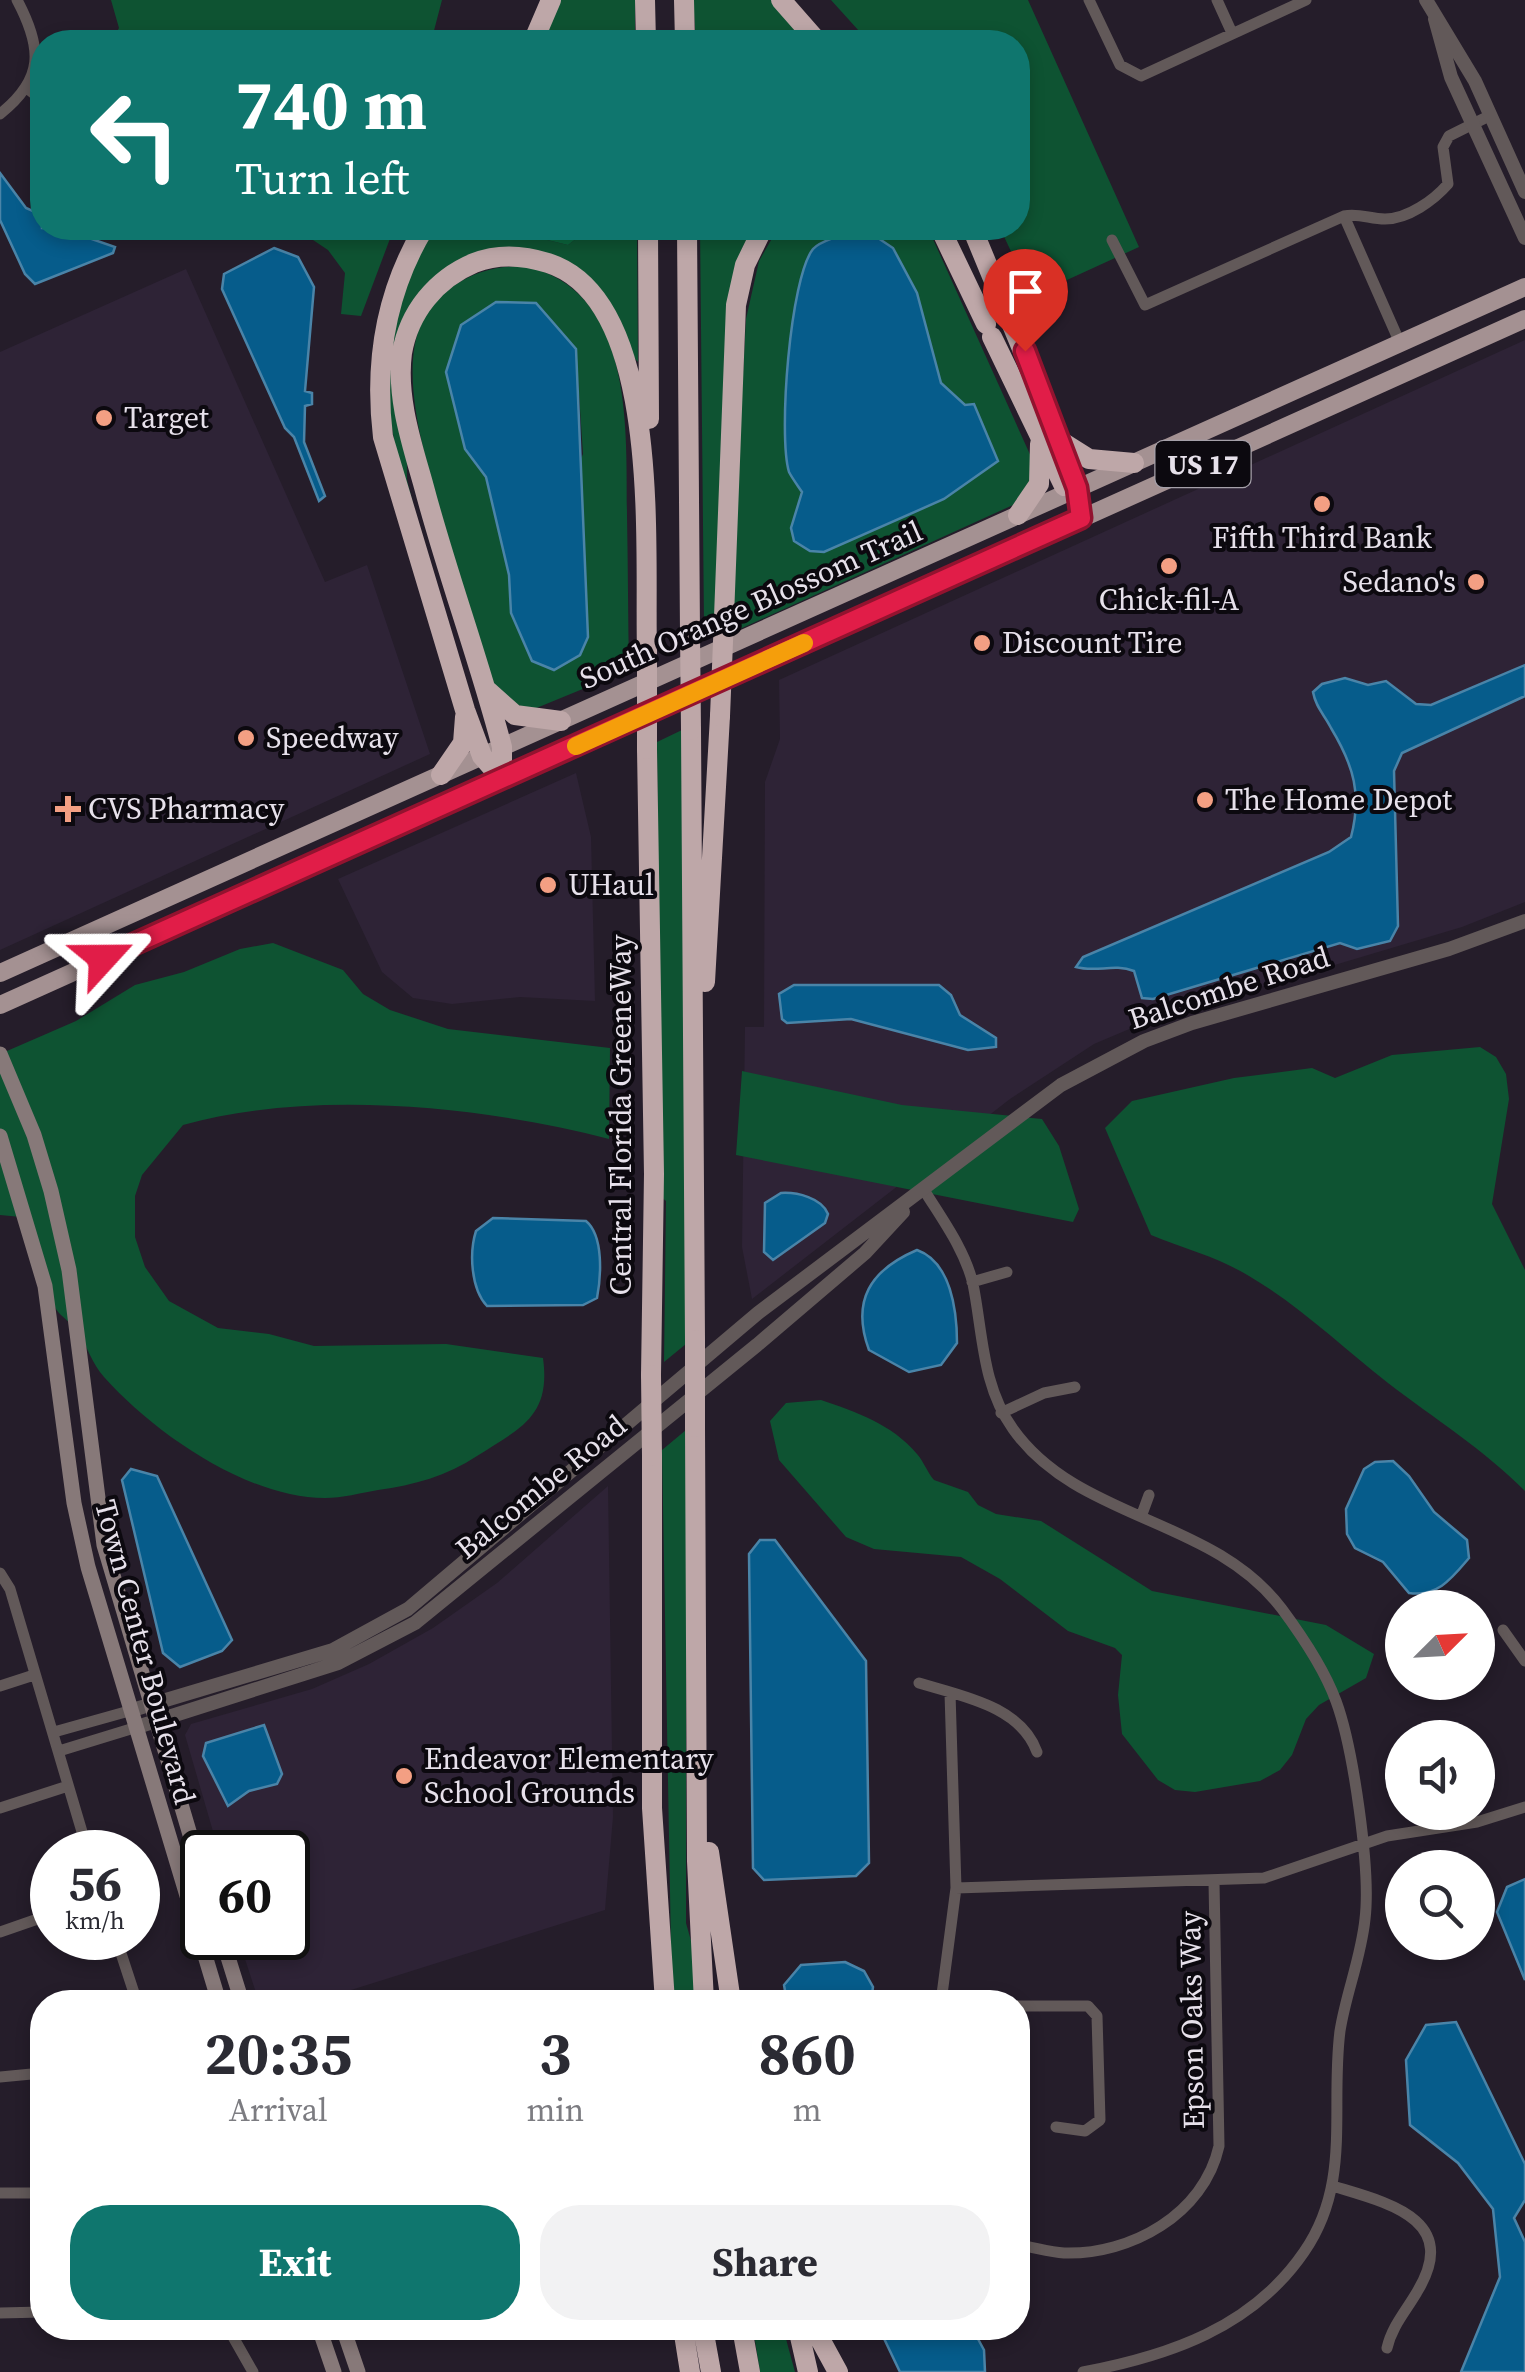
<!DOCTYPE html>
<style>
body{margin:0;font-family:"Source Serif 4",serif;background:#f2f2f3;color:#2b2b33;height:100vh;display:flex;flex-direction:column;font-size:38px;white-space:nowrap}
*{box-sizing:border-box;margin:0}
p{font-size:32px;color:#7c7c81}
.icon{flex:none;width:55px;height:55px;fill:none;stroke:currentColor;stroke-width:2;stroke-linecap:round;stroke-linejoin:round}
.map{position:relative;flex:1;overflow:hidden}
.drawer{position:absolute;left:30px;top:1990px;width:1000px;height:350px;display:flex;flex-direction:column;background:#fff;border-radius:40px;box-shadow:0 5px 15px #0003}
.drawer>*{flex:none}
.top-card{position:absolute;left:30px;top:30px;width:1000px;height:210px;border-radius:40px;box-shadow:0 5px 15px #0003;background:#0f766e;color:#fff;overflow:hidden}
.needle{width:65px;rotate:66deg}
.buttons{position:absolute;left:1385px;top:1590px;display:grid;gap:20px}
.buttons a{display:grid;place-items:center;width:110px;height:110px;border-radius:50%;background:#fff;box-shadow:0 5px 15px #0003;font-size:50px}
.speed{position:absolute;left:30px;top:1830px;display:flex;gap:20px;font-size:50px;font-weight:700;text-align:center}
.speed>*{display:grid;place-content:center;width:130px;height:130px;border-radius:50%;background:#fff;box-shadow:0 5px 15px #0003;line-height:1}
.speed small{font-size:25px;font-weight:400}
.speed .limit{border:5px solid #111;border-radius:15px;background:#fff;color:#111}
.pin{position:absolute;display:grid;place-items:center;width:85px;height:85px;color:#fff;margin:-102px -42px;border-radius:50% 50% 50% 0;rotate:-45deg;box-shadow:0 0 10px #0007}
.pin .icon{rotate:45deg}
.me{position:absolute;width:110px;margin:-55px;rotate:66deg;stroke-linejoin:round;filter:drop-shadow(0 0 8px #0008)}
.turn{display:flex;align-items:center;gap:35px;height:210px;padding:0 40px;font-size:45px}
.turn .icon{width:130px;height:130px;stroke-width:2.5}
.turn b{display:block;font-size:70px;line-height:85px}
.eta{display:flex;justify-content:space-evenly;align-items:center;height:170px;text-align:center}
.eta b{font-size:60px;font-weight:700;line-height:70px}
.action{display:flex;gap:20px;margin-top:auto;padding:20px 40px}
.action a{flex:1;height:115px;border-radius:40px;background:#0f766e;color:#fff;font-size:40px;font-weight:700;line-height:115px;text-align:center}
.action a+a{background:#f2f2f3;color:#2b2b33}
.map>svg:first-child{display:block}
</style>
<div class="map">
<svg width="1525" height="2372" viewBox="0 0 1525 2372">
<rect width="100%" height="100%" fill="#251d2a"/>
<path fill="#2e2336" d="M 186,269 L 325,582 L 367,565 L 430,754 L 0,950 L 0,352 Z
M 1525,340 L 1525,902 L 1462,927 L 1153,1019 L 1094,1044 L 1010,1099 L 752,1299 L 742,1247 L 745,1027 L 764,1027 L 765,782 L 780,739 L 779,680 Z
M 576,773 L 591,837 L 595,1001 L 520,997 L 452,1004 L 413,998 L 382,972 L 338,879 Z
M 608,1486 L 613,1817 L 605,1910 L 313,2002 L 259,2002 L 245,1959 L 244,1938 L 288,1938 L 288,1852 L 219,1852 L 185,1735 L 191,1724 L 312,1689 L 369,1664 L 433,1628 L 497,1583 Z"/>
<path fill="#0e5332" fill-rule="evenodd" d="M 111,0 L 442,0 L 431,42 L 111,42 L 119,28 Z
M 556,0 L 635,0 L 635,42 L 538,42 Z
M 693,0 L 776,0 L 813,42 L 696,42 Z
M 831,0 L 1028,0 L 1139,247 L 1032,296 L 1000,228 L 1018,228 L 1018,42 L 869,42 Z
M 295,228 L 394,228 L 361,316 L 341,314 L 345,273 L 328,250 Z
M 429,228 L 457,228 L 466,234 L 531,236 L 568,245 L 590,228 L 637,228 L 638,362 C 630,354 627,333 620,321 C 592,264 557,258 500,249 L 406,318 L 407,480 L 416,515 C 377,411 376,328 429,228 Z
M 700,228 L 754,228 L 750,235 L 718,619 L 704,624 Z
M 778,228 L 928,228 L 1037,470 L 1013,505 L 729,634 L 746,319 L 759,261 ZM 917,293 L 941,383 L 966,406 L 944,499 L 824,552 L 810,551 L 792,528 L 802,492 L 789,471 L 787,359 L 790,354 Z
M 525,266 C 635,291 626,429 627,515 C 628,567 628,618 629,670 L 534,709 C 520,707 501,700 494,686 C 476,649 467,588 449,545 C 434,475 373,335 453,286 C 477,271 496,266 525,266 ZM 461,325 L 576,349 L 583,454 L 511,613 L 509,575 L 486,477 L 465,449 L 447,371 Z
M 682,730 L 686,1344 L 664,1362 L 666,1201 L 661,1197 L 657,742 Z
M 273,943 L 343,970 L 363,994 L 390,1010 L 448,1029 L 610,1048 L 609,1139 C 483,1106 310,1089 183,1125 L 142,1175 L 135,1196 L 135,1237 L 145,1267 L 169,1301 L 218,1328 L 269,1334 L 314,1346 L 446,1344 L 543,1358 C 551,1416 521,1428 477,1456 C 447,1476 414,1485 378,1490 C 361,1493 342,1498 325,1498 C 247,1498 154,1433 104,1377 C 92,1364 87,1345 77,1331 C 72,1323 61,1317 56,1309 C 39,1282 39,1245 21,1217 L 0,1215 L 0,1054 L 76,1021 L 135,985 L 184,972 L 240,949 Z
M 1480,1047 L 1496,1057 L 1506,1074 L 1509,1099 L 1492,1204 L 1525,1270 L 1525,1491 C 1483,1449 1435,1419 1388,1383 C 1342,1347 1300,1306 1249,1276 C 1220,1258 1183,1248 1151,1235 L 1105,1128 L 1132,1101 L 1234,1078 L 1312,1068 L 1335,1078 L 1392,1055 Z
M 742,1071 L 902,1105 L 1042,1119 L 1059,1146 L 1079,1209 L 1073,1222 L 736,1155 Z
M 821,1400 C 856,1412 892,1424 917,1454 C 924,1462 927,1472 934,1480 L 968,1492 L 978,1505 L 996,1514 L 1041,1521 L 1152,1591 L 1326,1625 L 1374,1654 L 1366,1678 L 1319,1705 L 1306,1719 L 1292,1755 L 1280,1770 L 1260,1781 L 1195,1792 L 1175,1790 L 1158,1780 L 1122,1734 L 1118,1695 L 1122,1655 L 1115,1648 L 1068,1631 L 1000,1579 L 961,1557 L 874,1549 L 846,1537 L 779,1460 L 770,1421 L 786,1403 Z
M 686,1430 L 686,1923 L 693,1948 L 697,2002 L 672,2002 L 662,1450 Z
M 753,2328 L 783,2328 L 795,2372 L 760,2372 Z"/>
<path fill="#0b653c" d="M 457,228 L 590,228 L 568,245 L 531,236 L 466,234 Z"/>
<path fill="#065c8b" stroke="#4a84a8" stroke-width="2.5" d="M 0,173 L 26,208 L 42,215 L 42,228 L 60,228 L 115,247 L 113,253 L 35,284 L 25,274 L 0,220 Z
M 841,235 L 875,236 L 893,248 L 917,293 L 941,383 L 965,405 L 974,404 L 998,461 L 944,499 L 824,552 L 810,551 L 794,541 L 791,528 L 802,492 C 798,486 792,478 789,472 C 778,436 790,278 813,249 C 819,242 832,239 841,235 Z
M 274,248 L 298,257 L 314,287 L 305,391 L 312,393 L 312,404 L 305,406 L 304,442 L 325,496 L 319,501 L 294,437 L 285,428 L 222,289 L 224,274 Z
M 496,302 L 536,303 L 576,349 L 588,637 L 580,655 L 554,670 L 532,661 L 511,613 L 509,575 L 486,477 L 465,449 L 446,372 L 461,325 Z
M 1525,665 L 1525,696 L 1402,753 L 1394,771 L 1398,926 L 1390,941 L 1357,949 L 1340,943 L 1153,999 L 1142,998 L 1134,971 C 1113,963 1097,973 1076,967 L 1083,957 L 1329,852 L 1351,837 C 1362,795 1354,766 1331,728 C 1324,714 1316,708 1313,692 L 1322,684 L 1345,678 L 1368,685 L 1386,681 L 1416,704 L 1431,705 Z
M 794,985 L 939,985 L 951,995 L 960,1015 L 996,1038 L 996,1047 L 968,1050 L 851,1019 L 787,1023 L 782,1019 L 779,994 Z
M 781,1193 C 797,1192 822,1198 828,1214 L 825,1223 L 773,1260 L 764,1252 L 765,1203 Z
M 493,1218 L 586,1221 C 604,1236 601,1277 597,1298 L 583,1305 L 487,1306 C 471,1289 469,1253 476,1231 Z
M 917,1250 C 951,1262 957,1311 957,1343 L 941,1365 L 909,1372 L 869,1350 C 851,1301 870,1270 917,1250 Z
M 1393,1461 L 1409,1476 L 1434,1512 L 1467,1540 L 1469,1558 C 1452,1578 1438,1597 1409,1593 L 1383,1562 L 1355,1548 L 1347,1534 L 1346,1509 L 1364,1469 L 1375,1462 Z
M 131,1469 L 157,1476 L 232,1640 L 222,1651 L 180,1667 L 163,1653 L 122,1480 Z
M 760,1540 L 775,1540 L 866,1661 L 869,1863 L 856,1876 L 764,1880 L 753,1868 L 749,1554 Z
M 264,1725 L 282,1774 L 277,1784 L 249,1791 L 228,1806 L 203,1756 L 206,1743 Z
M 1525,1879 L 1525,1980 L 1497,1912 L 1507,1887 Z
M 845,1962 L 864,1971 L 873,1987 L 871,2002 L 787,2002 L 784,1985 L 801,1965 Z
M 1456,2022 L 1525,2164 L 1525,2200 L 1514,2218 L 1525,2242 L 1525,2372 L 1461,2372 L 1500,2277 L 1493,2209 L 1458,2163 L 1410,2125 L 1406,2060 L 1426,2025 Z
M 879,2328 L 972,2328 L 984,2350 L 985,2372 L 900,2372 Z"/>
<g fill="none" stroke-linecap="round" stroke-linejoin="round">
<path stroke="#625959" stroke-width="11" d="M 1089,0 L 1120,65 L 1141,76 L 1306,0
M 1217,0 L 1232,33
M 29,90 L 42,100
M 0,114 C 44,79 43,49 17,0
M 1344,216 L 1400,343
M 1112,240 L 1145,305 L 1344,216 C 1359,213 1370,219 1385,219 C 1408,219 1434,200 1448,184 L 1443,147 L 1449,136 L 1491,115
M 924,1190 C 942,1219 965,1250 973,1284 C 983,1334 982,1386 1013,1429 C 1078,1521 1213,1517 1282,1609 C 1302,1636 1324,1668 1336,1701 C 1353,1747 1371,1870 1365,1919 C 1361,1958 1346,1993 1340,2031 C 1330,2109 1352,2183 1304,2252 C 1252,2328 1168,2356 1083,2372
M 972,1282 L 1007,1272
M 1001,1413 L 1044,1393 L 1075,1387
M 1142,1514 L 1149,1495
M 0,1573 L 10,1589 L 88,1852
M 1503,1630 L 1525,1661
M 919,1683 C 961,1696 1021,1706 1037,1752
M 0,1686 L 34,1675
M 54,1732 L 129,1711
M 59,1751 L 134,1728
M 0,1808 L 68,1786
M 956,1888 L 1264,1878 L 1387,1836 L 1477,1822 L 1525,1807
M 0,1932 L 52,1914
M 116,1938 L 137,2002
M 941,2002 L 956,1888 L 950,1693
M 1018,2006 L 1088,2006 L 1097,2016 L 1100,2120 L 1085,2131 L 1056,2127
M 0,2077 L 42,2073
M 1336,2187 C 1389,2203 1461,2220 1417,2292 C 1406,2311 1392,2326 1387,2348
M 0,2193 L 42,2193
M 1018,2245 C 1033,2247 1049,2252 1064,2253 C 1131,2255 1204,2214 1219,2146 L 1214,1882
M 0,2313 L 42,2312
M 228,2328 L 253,2372"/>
<path stroke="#625959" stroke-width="14" d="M 1426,0 L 1475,81 L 1525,192
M 1435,19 L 1451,77 L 1525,238
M 129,1711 L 333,1650 L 408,1609 L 758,1313 L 1061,1085 L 1144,1041 L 1192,1023 L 1449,949 L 1525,921
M 134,1728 L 338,1663 L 415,1623 L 757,1345 L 865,1253 L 903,1212"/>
<path stroke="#877979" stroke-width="15" d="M 0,1054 L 34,1135 L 51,1191 L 69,1270 L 104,1545 L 202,1875
M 0,1136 L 45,1286 L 74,1503 L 88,1567 L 219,2002
M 222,1938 L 242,2002
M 319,2328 L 334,2372
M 343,2328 L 358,2372"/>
<path stroke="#a49192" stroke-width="18" d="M 0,973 L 1525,287
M 0,1005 L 1525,319"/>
<path stroke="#bea7a8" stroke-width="20" d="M 645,0 L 646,42
M 684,0 L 685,42
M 781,0 L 818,42
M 533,42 L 551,0
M 424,228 C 385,293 374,362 383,437 L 465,710 L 482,756 L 502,779
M 648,228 L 649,419
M 687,228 L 690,633
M 940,228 L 986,324
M 972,228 L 1059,438 L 1077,488 L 1081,518
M 992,337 L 1064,486
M 1062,442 L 1089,459 L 1134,463
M 1018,515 L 1039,484 L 1040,444
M 724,617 L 736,305 L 745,265 L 763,228
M 488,691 L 515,715 L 561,721
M 691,730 L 695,1340
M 647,749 L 654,1174 L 651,1375
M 441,775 L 463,743 L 465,717
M 502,779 L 502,747 C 479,659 447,574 424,487 C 412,444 396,398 402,353 C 409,312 436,279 474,263 C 499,253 523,255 548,263 C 664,300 644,552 647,651
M 705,982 L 720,716
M 695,1427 L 697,1861 L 704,2002
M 652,1456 L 652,1808 L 665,2002
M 709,1852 L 731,2002
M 683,2328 L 690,2372
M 703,2328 L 711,2372
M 742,2328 L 750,2372
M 798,2328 L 808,2372
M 814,2328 L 838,2372"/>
<path stroke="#bea7a8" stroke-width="20" d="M 690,633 L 691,730
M 720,716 L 724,617
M 647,749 L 647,651
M 695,1340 L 695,1427
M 651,1375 L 652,1456"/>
</g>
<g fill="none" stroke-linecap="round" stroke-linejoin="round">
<defs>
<path id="route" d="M 103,958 L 1081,518 L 1077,488 L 1025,351"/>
</defs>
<use href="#route" stroke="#92132f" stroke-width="25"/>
<use href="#route" stroke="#e11d48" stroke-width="18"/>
<path stroke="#f59e0b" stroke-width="18" d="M 576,746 L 804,643"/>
</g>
<g fill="#f39f83" stroke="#0c090f" stroke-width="4">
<circle cx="104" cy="418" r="10"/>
<circle cx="1322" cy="504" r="10"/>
<circle cx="1169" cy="566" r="10"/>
<circle cx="1476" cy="582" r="10"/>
<circle cx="982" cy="643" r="10"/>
<circle cx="246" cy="738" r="10"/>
<circle cx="1205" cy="800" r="10"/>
<path d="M63 794h10v10h10v10h-10v10h-10v-10h-10v-10h10z"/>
<circle cx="548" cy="885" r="10"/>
<circle cx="404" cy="1776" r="10"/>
</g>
<g text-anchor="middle" stroke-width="8" stroke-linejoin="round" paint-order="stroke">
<rect fill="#0c090f" stroke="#a5a0a9" stroke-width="2.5" x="1155.5" y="441" width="95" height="46" rx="8"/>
<g font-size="28" font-weight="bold" fill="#e7e1eb">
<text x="1203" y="474">US 17</text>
</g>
<g font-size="30" fill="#e7e1eb" stroke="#0c090f" text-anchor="start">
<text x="124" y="428">Target</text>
<text x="1322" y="548" text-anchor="middle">Fifth Third Bank</text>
<text x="1456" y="592" text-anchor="end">Sedano's</text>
<text x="1169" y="610" text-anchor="middle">Chick-fil-A</text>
<text x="1002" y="653">Discount Tire</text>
<text x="266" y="748">Speedway</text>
<text x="1225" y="810">The Home Depot</text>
<text x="88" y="819">CVS Pharmacy</text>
<text x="568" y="895">UHaul</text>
<text x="424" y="1769">Endeavor Elementary<tspan x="424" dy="34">School Grounds</tspan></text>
</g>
<g font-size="30" fill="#e7e1eb" stroke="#0c090f">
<text transform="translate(751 605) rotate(-24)" y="10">South Orange Blossom Trail</text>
<text transform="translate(1229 988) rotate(-18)" y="10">Balcombe Road</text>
<text transform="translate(621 1115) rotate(-90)" y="10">Central Florida GreeneWay</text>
<text transform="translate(541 1487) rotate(-39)" y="10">Balcombe Road</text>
<text transform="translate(145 1652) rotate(75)" y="10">Town Center Boulevard</text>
<text transform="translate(1192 2020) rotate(-91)" y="10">Epson Oaks Way</text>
</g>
</g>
</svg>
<div class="buttons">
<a><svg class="needle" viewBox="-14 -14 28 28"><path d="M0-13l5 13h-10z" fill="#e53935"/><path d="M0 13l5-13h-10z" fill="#7c7c81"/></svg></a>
<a><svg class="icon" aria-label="sound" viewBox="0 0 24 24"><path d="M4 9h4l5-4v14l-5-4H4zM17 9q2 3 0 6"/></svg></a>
<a><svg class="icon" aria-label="search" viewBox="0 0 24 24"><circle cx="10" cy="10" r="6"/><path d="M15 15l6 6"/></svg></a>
</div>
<div class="speed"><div>56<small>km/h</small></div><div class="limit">60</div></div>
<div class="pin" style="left:1025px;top:351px;background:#d93025"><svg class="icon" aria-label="arrive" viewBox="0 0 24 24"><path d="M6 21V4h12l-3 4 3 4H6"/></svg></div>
<svg class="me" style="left:103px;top:958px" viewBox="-20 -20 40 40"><path d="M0-17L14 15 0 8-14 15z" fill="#e11d48" stroke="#fff" stroke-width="4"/></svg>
<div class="top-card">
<div class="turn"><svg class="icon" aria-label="left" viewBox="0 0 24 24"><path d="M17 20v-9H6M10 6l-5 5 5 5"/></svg><div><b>740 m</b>Turn left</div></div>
</div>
<section class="drawer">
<div class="eta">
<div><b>20:35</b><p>Arrival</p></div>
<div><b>3</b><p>min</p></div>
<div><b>860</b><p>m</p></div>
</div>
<div class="action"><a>Exit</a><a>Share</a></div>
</section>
</div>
